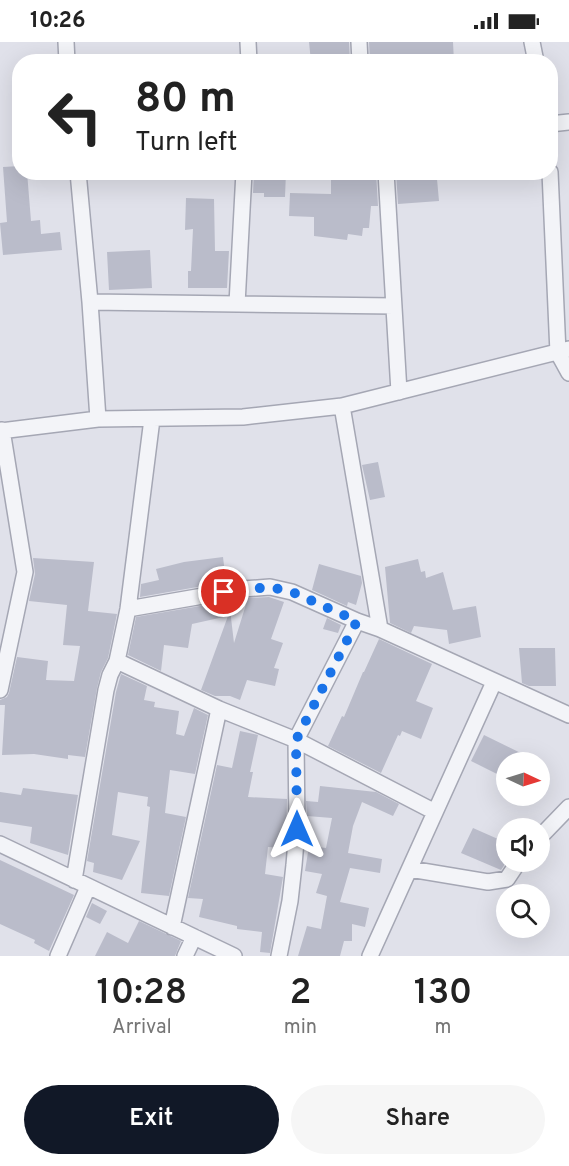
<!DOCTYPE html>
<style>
body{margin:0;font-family:Overpass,sans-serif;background:#f6f6f6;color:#222;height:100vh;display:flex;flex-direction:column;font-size:22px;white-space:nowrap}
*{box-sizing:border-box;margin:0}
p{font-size:20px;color:#767676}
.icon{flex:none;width:33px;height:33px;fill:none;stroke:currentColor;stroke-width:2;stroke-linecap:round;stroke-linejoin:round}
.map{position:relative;height:914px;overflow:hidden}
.sheet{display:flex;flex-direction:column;background:#fff;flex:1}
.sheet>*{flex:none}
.hud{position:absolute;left:12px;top:12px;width:546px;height:126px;border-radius:24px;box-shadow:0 6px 24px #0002;background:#fff;color:#222;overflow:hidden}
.needle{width:39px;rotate:94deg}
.controls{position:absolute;left:496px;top:710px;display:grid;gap:12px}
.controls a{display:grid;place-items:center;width:54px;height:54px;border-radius:50%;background:#fff;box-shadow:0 6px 24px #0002;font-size:30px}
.pin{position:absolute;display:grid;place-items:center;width:51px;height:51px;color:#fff;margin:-26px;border:3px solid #fff;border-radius:50%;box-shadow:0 2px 6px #0007}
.me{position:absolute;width:66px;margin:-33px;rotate:0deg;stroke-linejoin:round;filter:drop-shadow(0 0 4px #0008)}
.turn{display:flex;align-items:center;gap:21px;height:126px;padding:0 24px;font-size:27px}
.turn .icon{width:78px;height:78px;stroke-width:2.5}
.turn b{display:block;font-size:42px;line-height:51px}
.eta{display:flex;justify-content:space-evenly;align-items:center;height:102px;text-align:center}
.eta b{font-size:36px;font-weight:600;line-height:42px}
.cta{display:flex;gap:12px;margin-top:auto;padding:12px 24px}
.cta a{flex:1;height:69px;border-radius:36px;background:#111827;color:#fff;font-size:24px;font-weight:600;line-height:69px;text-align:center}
.cta a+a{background:#f6f6f6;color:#222}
.status{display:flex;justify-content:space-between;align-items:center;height:42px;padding:0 30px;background:#fff;direction:ltr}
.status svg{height:16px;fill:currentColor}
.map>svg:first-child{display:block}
</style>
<div class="status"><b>10:26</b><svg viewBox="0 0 49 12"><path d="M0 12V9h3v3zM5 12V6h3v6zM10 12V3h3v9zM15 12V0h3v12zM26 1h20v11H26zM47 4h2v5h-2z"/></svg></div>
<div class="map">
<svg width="569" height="914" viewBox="0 0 569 914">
<rect width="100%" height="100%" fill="#e0e1ea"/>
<path fill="#babcca" d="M 309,0 L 349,0 L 350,20 L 311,20 Z
M 369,0 L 453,0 L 454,20 L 370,20 Z
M 20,124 L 20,130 L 27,130 L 31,179 L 40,178 L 41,192 L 60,190 L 62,208 L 3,213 L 0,181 L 7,180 L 3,125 Z
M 254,130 L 286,130 L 285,155 L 264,155 L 264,151 L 253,151 Z
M 331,130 L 376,130 L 378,164 L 371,164 L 369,186 L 363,186 L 362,194 L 348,192 L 347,198 L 314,194 L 314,175 L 289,174 L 290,151 L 331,152 Z
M 396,130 L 432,130 L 433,138 L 437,137 L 439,159 L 398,162 Z
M 186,156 L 214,157 L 215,209 L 229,209 L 227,246 L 188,246 L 188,229 L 191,229 L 193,187 L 185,188 Z
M 150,208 L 152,246 L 109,248 L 107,210 Z
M 378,420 L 385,455 L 370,458 L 362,423 Z
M 223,515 L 226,540 L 140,555 L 141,542 L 159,538 L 156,527 L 184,520 Z
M 33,516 L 94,520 L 88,569 L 117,572 L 108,616 L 101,630 L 97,646 L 85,715 L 68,713 L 68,717 L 34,712 L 2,713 L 5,663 L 0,663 L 0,658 L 7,655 L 9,651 L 17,615 L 48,619 L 46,638 L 74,639 L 80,604 L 63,603 L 67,563 L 29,559 L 35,532 Z
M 418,517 L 421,530 L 425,529 L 426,536 L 443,530 L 453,568 L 476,564 L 481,595 L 449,602 L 447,588 L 414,584 L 411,591 L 390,581 L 385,525 Z
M 319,522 L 361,534 L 362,541 L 356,563 L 348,560 L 347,564 L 312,548 Z
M 269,555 L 284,560 L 271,597 L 283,601 L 274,626 L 279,627 L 275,644 L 247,638 L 240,658 L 230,654 L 215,654 L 201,648 L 228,574 L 192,582 L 188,606 L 164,603 L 161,629 L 128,613 L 136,575 L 229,559 L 234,601 L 248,556 Z
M 327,576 L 341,583 L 338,591 L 323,587 Z
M 379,597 L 432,622 L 416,659 L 433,666 L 421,697 L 402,689 L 400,694 L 398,693 L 381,731 L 328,704 L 342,674 L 344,675 L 363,630 L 364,630 Z
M 519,606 L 555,606 L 556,644 L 529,644 L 522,641 Z
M 121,632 L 147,644 L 144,658 L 155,660 L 154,665 L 179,669 L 176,692 L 184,694 L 194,666 L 208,673 L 195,732 L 170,728 L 165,771 L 186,775 L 169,854 L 141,851 L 150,765 L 147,764 L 148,755 L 118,750 L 112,793 L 140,799 L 122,838 L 93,830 L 94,821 L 87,819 L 116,650 Z
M 240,689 L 258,693 L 250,730 L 253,730 L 248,755 L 287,757 L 286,806 L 268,805 L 265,832 L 283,835 L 270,911 L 260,910 L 262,890 L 237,887 L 237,884 L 199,875 L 203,857 L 188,856 L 217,723 L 232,726 Z
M 484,693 L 539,720 L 507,720 L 507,737 L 471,719 Z
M 320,744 L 376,750 L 399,762 L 393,774 L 362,760 L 353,784 L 348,811 L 382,817 L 380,831 L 350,826 L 340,860 L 369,866 L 365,885 L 352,882 L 352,899 L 344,899 L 340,914 L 298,914 L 307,884 L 321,887 L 327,854 L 316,851 L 322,832 L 305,829 L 309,804 L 326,806 L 332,776 L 307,774 L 306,759 L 318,760 Z
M 23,746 L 78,753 L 68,813 L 30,801 L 32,785 L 0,780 L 0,750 L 21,753 Z
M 473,786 L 507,801 L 507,819 L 501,828 L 461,811 Z
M 0,818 L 74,853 L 49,909 L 34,901 L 35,898 L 0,882 Z
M 92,861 L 107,869 L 100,882 L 86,875 Z
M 139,879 L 181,899 L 175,914 L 95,914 L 107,890 L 128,901 Z"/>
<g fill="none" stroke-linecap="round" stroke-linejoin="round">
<defs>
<path id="minor" d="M 66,0 L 67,20
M 248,0 L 249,20
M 359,0 L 360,20
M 532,0 L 536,20
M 550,82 L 569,80
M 78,130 L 90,260 L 98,377
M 386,130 L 399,350
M 550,130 L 558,311 L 569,331
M 90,260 L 394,264
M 237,262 L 244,130
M 342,364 L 380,587
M 0,389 L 98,377 L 243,375 L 342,364 L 569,307
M 128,567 L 243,547 L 270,545 L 292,550 L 357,579 L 380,587 L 569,673
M 117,619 L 219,667 L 296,698 L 435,770
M 0,648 L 25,530 L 2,388
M 540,795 L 569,765
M 0,802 L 234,914
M 410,827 L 488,840 L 507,837 L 519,819
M 74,838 L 106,648 L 110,633 L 117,619 L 128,567 L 152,377
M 172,885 L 219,667
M 58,914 L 88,845
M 185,914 L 194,895
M 279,914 L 290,859 L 294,823 L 297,787 L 296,698 L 357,579
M 370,914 L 494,640"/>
</defs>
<use href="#minor" stroke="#a5a7b4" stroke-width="18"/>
<use href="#minor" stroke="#f3f4f8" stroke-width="15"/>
</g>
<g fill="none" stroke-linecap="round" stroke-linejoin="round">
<path stroke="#1a73e8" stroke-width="10" stroke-dasharray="0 18" d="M 224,550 L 270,545 L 292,550 L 357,579 L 296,698 L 297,787"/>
</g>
</svg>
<div class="controls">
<a><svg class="needle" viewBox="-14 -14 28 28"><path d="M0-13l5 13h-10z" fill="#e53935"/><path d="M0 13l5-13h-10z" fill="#767676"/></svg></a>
<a><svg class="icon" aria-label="sound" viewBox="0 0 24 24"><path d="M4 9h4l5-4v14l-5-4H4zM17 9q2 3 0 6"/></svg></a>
<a><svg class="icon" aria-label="search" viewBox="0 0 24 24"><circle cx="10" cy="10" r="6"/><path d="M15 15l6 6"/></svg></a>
</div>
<div class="pin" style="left:224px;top:550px;background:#d93025"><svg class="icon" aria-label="arrive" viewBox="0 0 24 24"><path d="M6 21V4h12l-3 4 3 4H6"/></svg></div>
<svg class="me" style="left:297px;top:787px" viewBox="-20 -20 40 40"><path d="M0-17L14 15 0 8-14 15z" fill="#1a73e8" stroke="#fff" stroke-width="4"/></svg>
<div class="hud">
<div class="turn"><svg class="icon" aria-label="left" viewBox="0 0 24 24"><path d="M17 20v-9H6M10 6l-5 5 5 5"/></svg><div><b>80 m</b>Turn left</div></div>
</div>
</div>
<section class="sheet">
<div class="eta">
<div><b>10:28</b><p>Arrival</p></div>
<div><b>2</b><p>min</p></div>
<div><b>130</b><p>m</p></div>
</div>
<div class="cta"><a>Exit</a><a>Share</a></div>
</section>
